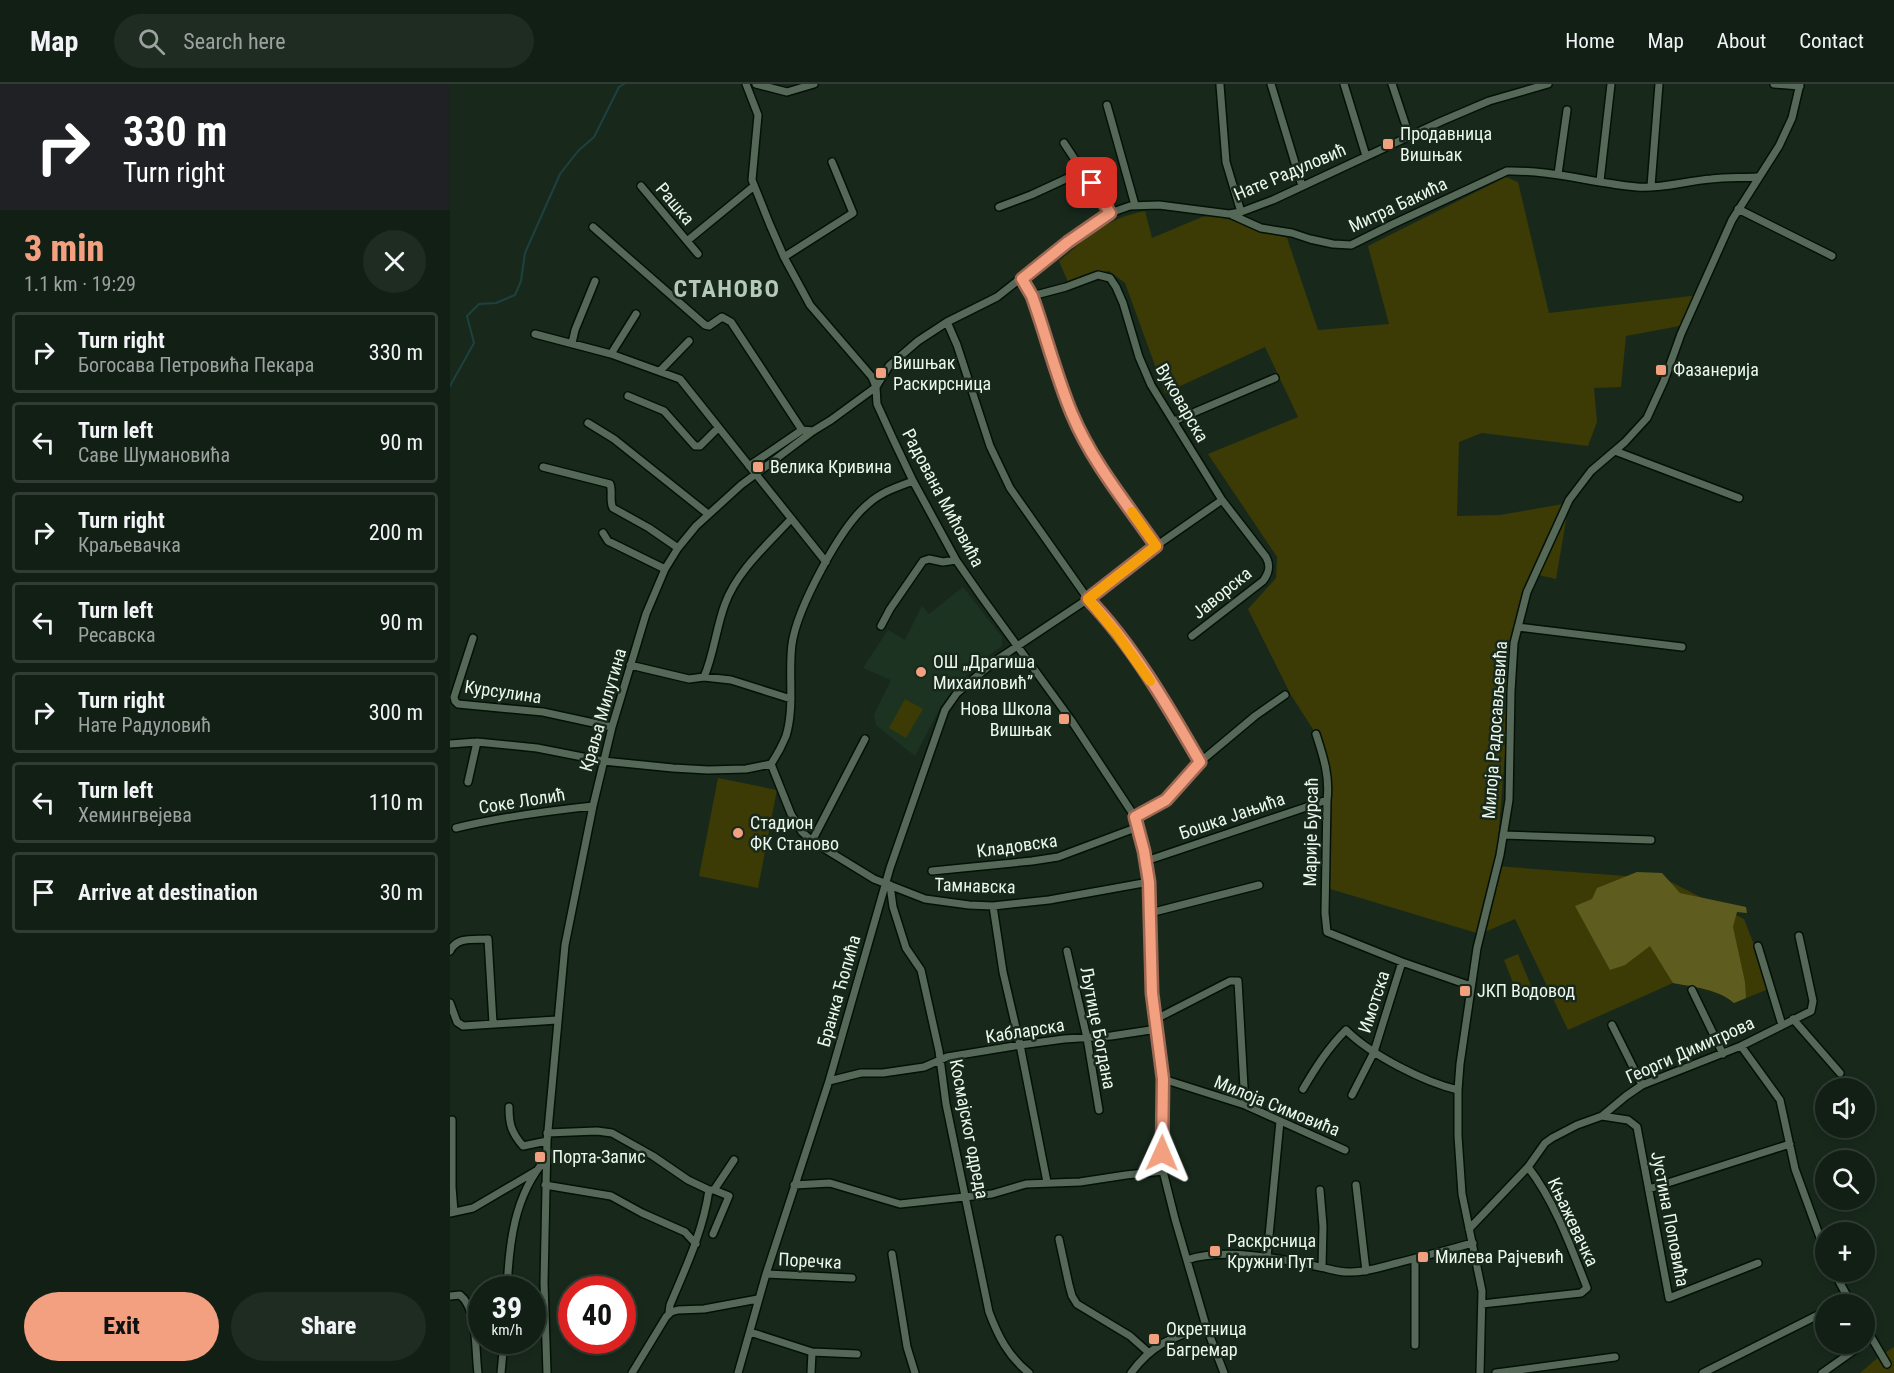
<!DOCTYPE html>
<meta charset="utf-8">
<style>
body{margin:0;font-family:"Roboto Condensed",sans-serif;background:#1f2c22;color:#f1f3f6;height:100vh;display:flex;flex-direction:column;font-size:22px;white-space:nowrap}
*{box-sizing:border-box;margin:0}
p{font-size:20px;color:#9ca2a0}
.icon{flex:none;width:33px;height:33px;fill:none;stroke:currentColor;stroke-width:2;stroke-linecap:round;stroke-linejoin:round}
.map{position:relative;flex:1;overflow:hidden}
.side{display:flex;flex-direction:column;background:#121f15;width:450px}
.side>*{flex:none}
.guide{background:#202124;color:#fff;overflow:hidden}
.tools{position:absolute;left:1365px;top:994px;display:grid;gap:12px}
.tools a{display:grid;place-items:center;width:60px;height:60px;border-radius:50%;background:#121f15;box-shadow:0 3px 9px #0003,0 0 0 2px #313d34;font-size:30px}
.speed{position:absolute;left:18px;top:1192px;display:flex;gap:12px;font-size:30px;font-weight:700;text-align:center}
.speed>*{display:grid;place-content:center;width:78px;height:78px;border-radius:50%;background:#121f15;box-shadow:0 3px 9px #0003,0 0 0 2px #313d34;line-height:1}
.speed small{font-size:15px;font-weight:400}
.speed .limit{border:9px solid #d22;background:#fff;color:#111}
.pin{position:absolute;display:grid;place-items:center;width:51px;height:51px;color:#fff;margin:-26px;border-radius:12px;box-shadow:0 3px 9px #0006}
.me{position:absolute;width:66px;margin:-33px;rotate:1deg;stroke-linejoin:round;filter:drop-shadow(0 0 4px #0008)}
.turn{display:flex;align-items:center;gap:21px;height:126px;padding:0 24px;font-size:27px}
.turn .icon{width:78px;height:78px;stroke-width:2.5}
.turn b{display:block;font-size:42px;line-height:51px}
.round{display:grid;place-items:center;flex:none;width:63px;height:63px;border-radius:32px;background:#1f2c22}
.summary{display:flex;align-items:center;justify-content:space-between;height:102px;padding:0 24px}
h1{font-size:36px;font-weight:800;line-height:45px;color:#f2a07f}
.button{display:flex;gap:12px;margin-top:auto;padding:12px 24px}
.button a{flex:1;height:69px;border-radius:36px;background:#f2a07f;color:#111;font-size:24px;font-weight:800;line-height:69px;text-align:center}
.button a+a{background:#1f2c22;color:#f1f3f6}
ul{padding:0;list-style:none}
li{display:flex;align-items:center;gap:18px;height:81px;margin:0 12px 9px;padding:0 12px;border:3px solid #313d34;border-radius:6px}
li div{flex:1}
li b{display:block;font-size:22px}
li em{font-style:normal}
header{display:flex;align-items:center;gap:36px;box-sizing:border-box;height:84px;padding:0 30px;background:#121f15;border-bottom:2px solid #313d34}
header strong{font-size:28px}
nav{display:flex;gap:33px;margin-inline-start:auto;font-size:21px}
.search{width:420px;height:54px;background:#1f2c22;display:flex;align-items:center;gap:15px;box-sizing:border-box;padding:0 21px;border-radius:33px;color:#9ca2a0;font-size:22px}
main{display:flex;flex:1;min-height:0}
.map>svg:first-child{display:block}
</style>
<header>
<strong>Map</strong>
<div class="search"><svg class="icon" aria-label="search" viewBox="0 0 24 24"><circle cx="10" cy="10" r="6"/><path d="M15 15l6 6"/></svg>Search here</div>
<nav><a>Home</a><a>Map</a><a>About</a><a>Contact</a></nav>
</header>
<main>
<section class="side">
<div class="guide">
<div class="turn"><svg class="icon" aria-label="right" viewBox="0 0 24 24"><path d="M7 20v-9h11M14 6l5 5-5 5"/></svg><div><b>330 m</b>Turn right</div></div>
</div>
<div class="summary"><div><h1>3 min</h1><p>1.1 km · 19:29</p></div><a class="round"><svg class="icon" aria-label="close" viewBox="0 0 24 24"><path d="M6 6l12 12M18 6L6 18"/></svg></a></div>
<ul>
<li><svg class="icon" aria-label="right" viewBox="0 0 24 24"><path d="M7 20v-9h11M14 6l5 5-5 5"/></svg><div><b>Turn right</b><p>Богосава Петровића Пекара</p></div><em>330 m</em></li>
<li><svg class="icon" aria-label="left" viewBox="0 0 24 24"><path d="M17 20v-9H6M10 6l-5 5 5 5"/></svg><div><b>Turn left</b><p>Саве Шумановића</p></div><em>90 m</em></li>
<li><svg class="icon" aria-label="right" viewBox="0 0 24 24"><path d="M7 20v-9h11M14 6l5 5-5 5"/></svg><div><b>Turn right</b><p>Краљевачка</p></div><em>200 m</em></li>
<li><svg class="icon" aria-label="left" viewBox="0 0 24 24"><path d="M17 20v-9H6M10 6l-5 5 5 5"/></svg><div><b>Turn left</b><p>Ресавска</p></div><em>90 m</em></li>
<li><svg class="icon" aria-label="right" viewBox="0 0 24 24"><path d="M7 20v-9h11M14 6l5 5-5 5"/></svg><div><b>Turn right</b><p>Нате Радуловић</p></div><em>300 m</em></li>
<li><svg class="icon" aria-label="left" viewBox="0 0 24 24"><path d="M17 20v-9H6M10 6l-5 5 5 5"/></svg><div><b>Turn left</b><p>Хемингвејева</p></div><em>110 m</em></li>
<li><svg class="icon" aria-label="arrive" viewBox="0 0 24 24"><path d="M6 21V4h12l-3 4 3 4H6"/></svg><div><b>Arrive at destination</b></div><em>30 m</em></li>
</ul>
<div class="button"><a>Exit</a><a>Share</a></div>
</section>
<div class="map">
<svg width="1444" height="1289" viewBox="0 0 1444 1289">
<rect width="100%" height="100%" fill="#18291c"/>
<path fill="#1d3322" d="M 513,503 L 552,553 L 552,562 L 530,577 L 504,605 L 490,624 L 465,672 L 426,641 L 424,631 L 441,596 L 413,584 L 438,546 L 455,556 L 472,522 L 479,530 Z"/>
<path fill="#3c3a05" d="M 1056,93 L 1068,98 L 1099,229 L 1249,211 L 1240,240 L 1176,252 L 1171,303 L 1144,304 L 1147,338 L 1138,362 L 1032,349 L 1009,358 L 1007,432 L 1050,431 L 1119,419 L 1106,495 L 1080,489 L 1059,621 L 1046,782 L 1215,795 L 1294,835 L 1321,904 L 1284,919 L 1276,912 L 1247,903 L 1223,899 L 1118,946 L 1065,835 L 1030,850 L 877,804 L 879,702 L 866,650 L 841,611 L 798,525 L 826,494 L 827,473 L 758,370 L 848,333 L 815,263 L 715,309 L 675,199 L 659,187 L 641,189 L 618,198 L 609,177 C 639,152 655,135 695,127 L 702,154 L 752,133 L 766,131 L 837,154 L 868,246 L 939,240 L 918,162 Z
M 455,615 L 473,625 L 456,654 L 439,644 Z
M 268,694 L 327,706 L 308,804 L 249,792 Z
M 1068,870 L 1082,904 L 1067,909 L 1054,876 Z
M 1444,1263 L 1444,1289 L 1410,1289 L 1431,1271 Z"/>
<path fill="#5f5c1f" d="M 1187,788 L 1212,789 L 1230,809 L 1296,823 L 1297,829 L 1287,828 L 1283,843 L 1295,898 L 1296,914 L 1284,919 C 1268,905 1244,903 1223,899 L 1200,862 L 1175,881 L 1160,886 L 1125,822 L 1142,815 L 1147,804 Z"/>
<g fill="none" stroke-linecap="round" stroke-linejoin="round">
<path stroke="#1d4140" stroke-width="2" d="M 0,302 L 24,259 L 17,232 L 29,220 L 46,219 L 65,211 L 71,197 L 75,169 L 110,90 L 128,67 L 144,53 L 169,3 L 174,0"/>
<defs>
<path id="minor" d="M 296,0 L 308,31 L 302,96 L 320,141 L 334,173 L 360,221 L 422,293 L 426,303 L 427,320 L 443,355 L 463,397 L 506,476 L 531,512 L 621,636 L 685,733 L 694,767 L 699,798 L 702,909 L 713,995 L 713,1087 L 725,1135 L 756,1242 L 774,1289
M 306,0 L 337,8 L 364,0
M 821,0 L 852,102
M 894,0 L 916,72
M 942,0 L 959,51
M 1324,0 L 1350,2
M 770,1 L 776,78 L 791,128
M 657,21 L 685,121
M 614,59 L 660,129
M 1108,90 L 1117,26
M 1150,97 L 1161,0
M 191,102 L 237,157
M 1201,102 L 1209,0
M 549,123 L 581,111 L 633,87
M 1288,125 L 1382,172
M 782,131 L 811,144 L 842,149 L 860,155 L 883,160 L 901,161 L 941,141 L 1057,87 C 1101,86 1143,99 1187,103 C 1211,105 1236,97 1261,95 C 1276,93 1292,94 1307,93
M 143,143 L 255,241 L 259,242 L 272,233 L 281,238 L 352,346 L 363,347
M 248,170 L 237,157 L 304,102
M 334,173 L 403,129 L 382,78
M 571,195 L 582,212 C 599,261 611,313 636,359 C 656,395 683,428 706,462
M 582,212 L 616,203 L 648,191 L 660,194 L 666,203 L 673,219 L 689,273 L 701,301 L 772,416 L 816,473 C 821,482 819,489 813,497 L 742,552
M 497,238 L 507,261 L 540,362 L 560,404 L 638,515 C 682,559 719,624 750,678
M 85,250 L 161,270 L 230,295 L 376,478
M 122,259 L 125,246 L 145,197
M 161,270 L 186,230
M 210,287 L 239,257
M 178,312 L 214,327 L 245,362 L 250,362 L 268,344
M 724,337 L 825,294
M 138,339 L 164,355 L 258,430
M 1165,367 L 1289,414
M 299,382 L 352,346
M 93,383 L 160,400 C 163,408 159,417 163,424 L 199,444 L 228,464
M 153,449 L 158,457 L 215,485
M 431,542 L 440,525 L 473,477 L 479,475 L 493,478 L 506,476
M 1068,543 L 1232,563
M 23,554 L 4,613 L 5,617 L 8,620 L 93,628 L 162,643
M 180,581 L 239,595 L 254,593 L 281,596 L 341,615
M 254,593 C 264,570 266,544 275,520 C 287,487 317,461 341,435
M 866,650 C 873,672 880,692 877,716 L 875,829 L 877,848 L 952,878 L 1021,902
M 0,660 L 27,658 L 87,664 L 153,677 L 223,684 L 258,686 L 296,685 L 321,680 C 327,671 332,662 336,652 C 345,622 338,590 342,560 C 347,525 390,443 418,420 C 431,408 447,403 463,397
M 321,680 L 341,730 L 352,748 L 362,757 L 424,795 L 475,815 L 519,821 L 543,822 L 599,816 L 699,798
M 18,698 L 27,658
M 685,733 L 716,716 L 750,678 L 805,632 L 835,611
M 6,744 C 51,733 97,727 143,722
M 1053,751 L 1201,756
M 362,757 L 415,655
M 696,777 L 877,716
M 482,787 L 582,777 L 608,773 L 688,743
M 440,801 L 443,823 L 456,864 L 471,886 L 489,967 L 496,1020 L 539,1228 C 548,1252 558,1272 579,1289
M 543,822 L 553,888 L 570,961 L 597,1098
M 700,829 L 809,801
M 1308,862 L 1332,941
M 0,867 C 7,852 24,856 38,855 L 43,939
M 617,867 L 637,954 L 649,1026
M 1242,906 L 1273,970
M 0,919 L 7,938 L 13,942 L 107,936
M 706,935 L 780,897 L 788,897 L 795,1021
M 1343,935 L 1390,989
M 1162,941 L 1192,1001
M 1291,962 L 1330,1016 L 1345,1085 L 1376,1170
M 713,995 L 795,1021 L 895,1066
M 379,997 L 411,989 L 433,989 L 474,983 L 497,973 L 570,961 L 614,955 L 661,952 L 707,945
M 853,1005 C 866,983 878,964 896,946 C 921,971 974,998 1008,1006
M 902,1011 L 924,968 L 952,878
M 59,1023 C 59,1040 61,1048 73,1062 L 97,1057
M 1152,1032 L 1178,1036 L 1187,1043 L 1219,1214 L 1308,1179
M 2,1036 L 2,1103 L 4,1128
M 97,1049 L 147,1047 L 162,1049 L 203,1072 L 238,1096 L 259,1106
M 95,1101 L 161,1112 L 192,1129 L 235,1148 L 246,1160
M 344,1101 L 380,1099 L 450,1120 L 542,1110 L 576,1100 L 630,1098 L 676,1091 L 713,1087
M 906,1101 L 916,1187
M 1199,1105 L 1340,1060
M 261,1106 L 264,1106 L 284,1076
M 870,1106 L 873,1142 L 872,1183
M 0,1129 L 23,1124 L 86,1087
M 1019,1145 L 1078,1083 L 1095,1059 L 1102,1054 L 1127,1041 L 1152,1032 L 1176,1012 L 1192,1001 L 1291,962 L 1361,927 L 1363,917 L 1349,852
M 263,1150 L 279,1112 L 264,1106
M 609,1155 L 619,1201 L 622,1212 L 627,1220 L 680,1252 L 698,1268
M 442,1170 L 457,1263 L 465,1289
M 817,1173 L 830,1037
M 737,1176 C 773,1163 833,1175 870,1183 C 881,1185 890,1189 901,1188 C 917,1188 932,1183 947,1179 C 972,1173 997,1166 1023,1159
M 1384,1188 L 1402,1221
M 316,1190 L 402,1194
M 57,1206 C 59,1160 64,1111 96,1075
M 0,1212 L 10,1211 C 28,1225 25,1268 28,1289
M 1032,1220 L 1131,1209 L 1137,1204 C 1121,1163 1105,1118 1078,1083
M 1387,1221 L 1399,1215
M 219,1229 L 220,1221 C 236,1183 253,1147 259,1106
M 1414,1241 L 1437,1280
M 300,1248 L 362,1268 L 407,1270
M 965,1261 L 965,1175
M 51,1289 L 54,1257
M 97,1289 L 94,1199 L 97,1057 L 115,861 L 143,722 L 162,643 L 196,530 L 215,485 L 228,464 L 246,442 L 291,401 L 363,347 L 381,336 L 426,303 L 439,282 L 468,257 L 497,238 L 547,213 L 618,157 L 660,129 L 680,122 L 709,121 L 779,130 L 791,128 L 823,116 L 992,37 L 1039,17 L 1098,0
M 182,1289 L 216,1233 L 221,1228 L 228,1226 L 254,1225 L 308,1215
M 288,1289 L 316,1190 L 379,997 L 440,784 L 495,626 L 507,609 L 545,577 L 638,515 L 706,462 L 772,416
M 361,1289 L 362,1268
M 681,1289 C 703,1259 722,1254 756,1242
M 1030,1289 L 1032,1207 L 1012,1110 L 1008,1052 L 1008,1006 L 1010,980 L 1027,864 L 1050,771 L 1059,716 L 1061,607 L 1064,559 L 1077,508 L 1119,416 L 1141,387 L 1175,358 L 1197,334 L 1214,297 L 1231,250 L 1282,136 L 1329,62 L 1342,34 L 1350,0
M 1046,1289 L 1165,1273
M 1253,1289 L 1376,1227
M 1372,1289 L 1413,1260"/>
</defs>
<use href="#minor" stroke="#031106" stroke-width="10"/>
<use href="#minor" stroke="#566959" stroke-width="7"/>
</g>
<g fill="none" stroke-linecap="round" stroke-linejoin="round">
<defs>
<path id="route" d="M 642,99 L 660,129 L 618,158 L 572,195 L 582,212 C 596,251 606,292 622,330 C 642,378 677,420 706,462 L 638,515 C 682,560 719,624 750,678 L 716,716 L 685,733 L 694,767 L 699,798 L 702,909 L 713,995 L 712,1069"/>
</defs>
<use href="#route" stroke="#9d6853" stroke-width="15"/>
<use href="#route" stroke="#f2a07f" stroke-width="10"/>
<path stroke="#f59e0b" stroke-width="10" d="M 682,428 L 706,462 L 638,515 L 667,550 L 700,597"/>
</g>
<g fill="#f2a07f" stroke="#18291c" stroke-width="2">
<rect x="932" y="54" width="12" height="12" rx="3"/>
<rect x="1205" y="280" width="12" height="12" rx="3"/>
<rect x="425" y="283" width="12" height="12" rx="3"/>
<rect x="302" y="377" width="12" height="12" rx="3"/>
<circle cx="471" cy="588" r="6"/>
<rect x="608" y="629" width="12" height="12" rx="3"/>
<circle cx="288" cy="749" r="6"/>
<rect x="1009" y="901" width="12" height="12" rx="3"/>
<rect x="84" y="1067" width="12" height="12" rx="3"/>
<rect x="759" y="1161" width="12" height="12" rx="3"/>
<rect x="967" y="1167" width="12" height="12" rx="3"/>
<rect x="698" y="1249" width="12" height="12" rx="3"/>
</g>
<g text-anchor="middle" stroke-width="5" stroke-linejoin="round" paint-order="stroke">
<g font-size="18" fill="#ecf7ed" stroke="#18291c" text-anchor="start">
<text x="950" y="56">Продавница<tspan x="950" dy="21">Вишњак</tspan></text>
<text x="443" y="285">Вишњак<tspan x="443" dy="21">Раскирсница</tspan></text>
<text x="1223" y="292">Фазанерија</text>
<text x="320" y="389">Велика Кривина</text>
<text x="483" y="584">ОШ „Драгиша<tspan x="483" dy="21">Михаиловић”</tspan></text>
<text x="602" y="631" text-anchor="end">Нова Школа<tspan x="602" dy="21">Вишњак</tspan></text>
<text x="300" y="745">Стадион<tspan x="300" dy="21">ФК Станово</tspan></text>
<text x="1027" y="913">ЈКП Водовод</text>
<text x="102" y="1079">Порта-Запис</text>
<text x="777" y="1163">Раскрсница<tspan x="777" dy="21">Кружни Пут</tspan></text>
<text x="985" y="1179">Милева Рајчевић</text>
<text x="716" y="1251">Окретница<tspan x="716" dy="21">Багремар</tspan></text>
</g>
<g font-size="18" fill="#ecf7ed" stroke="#18291c">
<text transform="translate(840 88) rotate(-23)" y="6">Нате Радуловић</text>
<text transform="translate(225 120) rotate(50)" y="6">Рашка</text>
<text transform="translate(948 121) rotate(-25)" y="6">Митра Бакића</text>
<text transform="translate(732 319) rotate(60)" y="6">Вуковарска</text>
<text transform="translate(493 414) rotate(62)" y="6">Радована Мићовића</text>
<text transform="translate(772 509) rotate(-39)" y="6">Јаворска</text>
<text transform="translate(53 608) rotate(8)" y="6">Курсулина</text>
<text transform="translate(153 626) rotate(-74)" y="6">Краља Милутина</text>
<text transform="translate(1045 646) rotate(-86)" y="6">Милоја Радосављевића</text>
<text transform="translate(72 717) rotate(-9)" y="6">Соке Лолић</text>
<text transform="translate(782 732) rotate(-19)" y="6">Бошка Јањића</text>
<text transform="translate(861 748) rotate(-89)" y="6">Марије Бурсаћ</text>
<text transform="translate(567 762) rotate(-8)" y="6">Кладовска</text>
<text transform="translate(525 802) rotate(2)" y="6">Тамнавска</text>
<text transform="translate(389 907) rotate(-74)" y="6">Бранка Ћопића</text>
<text transform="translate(924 918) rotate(-72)" y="6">Имотска</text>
<text transform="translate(648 944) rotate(79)" y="6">Љутице Богдана</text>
<text transform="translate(575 947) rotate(-9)" y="6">Кабларска</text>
<text transform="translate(1240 966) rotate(-24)" y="6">Георги Димитрова</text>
<text transform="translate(827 1022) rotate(22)" y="6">Милоја Симовића</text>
<text transform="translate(519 1045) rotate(79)" y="6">Космајског одреда</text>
<text transform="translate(1220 1135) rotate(79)" y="6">Јустина Поповића</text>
<text transform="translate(1123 1138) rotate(65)" y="6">Књажевачка</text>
<text transform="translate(360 1177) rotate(3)" y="6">Поречка</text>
</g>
<g font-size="24" font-weight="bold" letter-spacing="1.5" fill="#b4c9b8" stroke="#18291c">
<text x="277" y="213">СТАНОВО</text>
</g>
</g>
</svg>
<div class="tools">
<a><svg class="icon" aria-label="sound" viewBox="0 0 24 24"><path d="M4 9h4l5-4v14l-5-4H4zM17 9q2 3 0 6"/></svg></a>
<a><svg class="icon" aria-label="search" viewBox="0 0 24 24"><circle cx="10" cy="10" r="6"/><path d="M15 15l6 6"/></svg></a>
<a>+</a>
<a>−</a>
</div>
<div class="speed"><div>39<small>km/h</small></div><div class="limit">40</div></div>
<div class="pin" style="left:642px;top:99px;background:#d93025"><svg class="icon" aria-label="arrive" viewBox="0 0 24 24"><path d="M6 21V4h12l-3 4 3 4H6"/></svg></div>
<svg class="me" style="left:712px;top:1069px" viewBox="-20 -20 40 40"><path d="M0-17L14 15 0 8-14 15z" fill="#f2a07f" stroke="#fff" stroke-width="4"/></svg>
</div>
</main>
